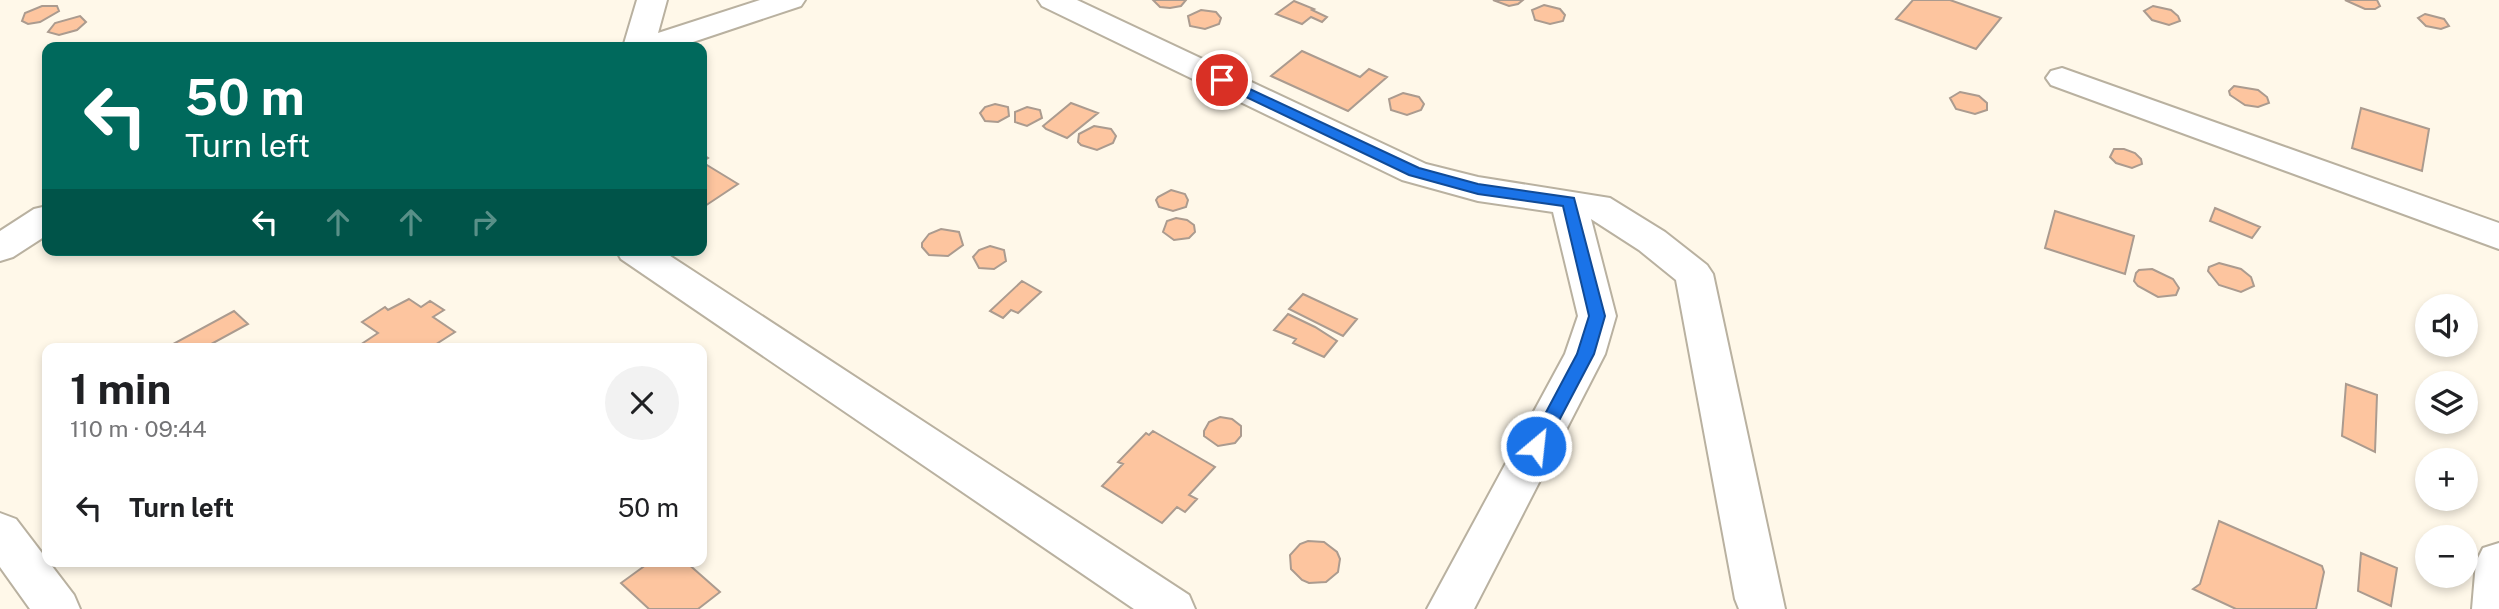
<!DOCTYPE html>
<meta charset="utf-8">
<style>
body{margin:0;font-family:"Public Sans",sans-serif;background:#f2f2f2;color:#202124;height:100vh;display:flex;flex-direction:column;font-size:26px;white-space:nowrap}
*{box-sizing:border-box;margin:0}
p{font-size:23px;color:#757577}
.icon{flex:none;width:38px;height:38px;fill:none;stroke:currentColor;stroke-width:2;stroke-linecap:round;stroke-linejoin:round}
.map{position:relative;flex:1;overflow:hidden}
.panel{position:absolute;left:42px;top:343px;width:665px;height:224px;display:flex;flex-direction:column;background:#fff;border-radius:14px;box-shadow:0 4px 10px #0003}
.panel>*{flex:none}
.banner{position:absolute;left:42px;top:42px;width:665px;height:214px;border-radius:14px;box-shadow:0 4px 10px #0003;background:#00695c;color:#fff;overflow:hidden}
.controls{position:absolute;left:2415px;top:294px;display:grid;gap:14px}
.controls a{display:grid;place-items:center;width:63px;height:63px;border-radius:50%;background:#fff;box-shadow:0 4px 10px #0003;font-size:35px}
.pin{position:absolute;display:grid;place-items:center;width:60px;height:60px;color:#fff;margin:-30px;border:4px solid #fff;border-radius:50%;box-shadow:0 2px 7px #0007}
.me{position:absolute;width:77px;margin:-38px;rotate:28deg;stroke-linejoin:round;filter:drop-shadow(0 0 5px #0008)}
.turn{display:flex;align-items:center;gap:24px;height:147px;padding:0 28px;font-size:32px}
.turn .icon{width:91px;height:91px;stroke-width:2.5}
.turn b{display:block;font-size:49px;line-height:60px}
.lanes{display:flex;align-items:center;height:66px;padding:0 28px;background:#0003;justify-content:center;gap:35px;direction:ltr}
.lanes .off{opacity:.35}
.round{display:grid;place-items:center;flex:none;width:74px;height:74px;border-radius:37px;background:#f2f2f2}
.headline{display:flex;align-items:center;justify-content:space-between;height:119px;padding:0 28px}
h1{font-size:42px;font-weight:700;line-height:52px}
ul{padding:0;list-style:none}
li{display:flex;align-items:center;gap:21px;height:91px;padding:0 28px}
li div{flex:1}
li b{display:block;font-size:26px}
li em{font-style:normal}
.map>svg:first-child{display:block}
</style>
<div class="map">
<svg width="2499" height="609" viewBox="0 0 2499 609">
<rect width="100%" height="100%" fill="#fff8e9"/>
<path fill="#fdc59f" stroke="#ab9b8f" stroke-width="2" d="M 1153,0 L 1186,0 L 1181,6 L 1170,8 L 1160,7 Z
M 1493,0 L 1523,0 L 1518,4 L 1509,6 Z
M 1913,0 L 1950,0 L 2001,18 L 1976,49 L 1896,19 Z
M 2345,0 L 2377,0 L 2380,6 L 2375,9 L 2365,9 Z
M 1294,1 L 1314,9 L 1312,10 L 1327,17 L 1322,22 L 1311,17 L 1302,24 L 1276,14 Z
M 1544,5 L 1560,9 L 1565,15 L 1563,21 L 1550,24 L 1535,20 L 1532,10 Z
M 42,6 L 57,6 L 59,11 L 40,22 L 28,24 L 22,21 L 25,13 Z
M 2153,6 L 2171,10 L 2178,16 L 2180,21 L 2169,25 L 2152,20 L 2144,11 Z
M 1201,10 L 1216,12 L 1221,18 L 1219,24 L 1205,29 L 1190,26 L 1188,16 Z
M 2425,14 L 2444,19 L 2449,26 L 2441,29 L 2426,26 L 2418,18 Z
M 80,16 L 86,22 L 77,30 L 59,35 L 48,32 L 55,23 Z
M 1302,51 L 1360,77 L 1369,69 L 1387,77 L 1348,111 L 1271,76 Z
M 2234,86 L 2258,90 L 2267,97 L 2269,103 L 2258,107 L 2245,105 L 2230,95 L 2229,91 Z
M 1960,92 L 1979,96 L 1987,103 L 1987,110 L 1975,114 L 1956,109 L 1950,98 Z
M 1403,93 L 1419,97 L 1424,104 L 1421,110 L 1407,115 L 1391,110 L 1389,99 Z
M 1071,103 L 1098,113 L 1067,138 L 1046,129 L 1043,126 Z
M 995,104 L 1008,107 L 1009,116 L 998,122 L 985,121 L 980,113 L 985,107 Z
M 1027,107 L 1040,110 L 1042,118 L 1027,126 L 1015,122 L 1015,112 Z
M 2361,108 L 2429,129 L 2422,171 L 2352,148 Z
M 1094,126 L 1111,129 L 1116,136 L 1113,143 L 1097,150 L 1081,145 L 1078,142 L 1079,134 Z
M 2114,149 L 2124,149 L 2135,153 L 2141,159 L 2142,164 L 2132,168 L 2116,163 L 2110,157 Z
M 702,154 L 708,158 L 702,162 L 738,184 L 702,208 Z
M 1171,190 L 1185,194 L 1188,200 L 1186,207 L 1173,211 L 1159,207 L 1156,200 L 1158,197 Z
M 2215,208 L 2260,227 L 2252,238 L 2210,221 Z
M 2055,211 L 2134,236 L 2125,274 L 2045,248 Z
M 1176,218 L 1187,220 L 1194,225 L 1195,232 L 1189,238 L 1174,240 L 1163,232 L 1167,221 Z
M 941,229 L 959,232 L 963,245 L 948,256 L 929,255 L 922,247 L 922,243 L 929,234 Z
M 990,246 L 1004,250 L 1006,261 L 994,269 L 979,268 L 973,257 L 979,250 Z
M 2219,263 L 2241,269 L 2251,277 L 2254,286 L 2241,292 L 2219,285 L 2208,271 L 2209,267 Z
M 2152,269 L 2173,279 L 2179,288 L 2176,295 L 2158,297 L 2138,286 L 2134,281 L 2136,273 L 2139,270 Z
M 1022,281 L 1041,292 L 1018,313 L 1011,310 L 1003,318 L 990,311 Z
M 1303,294 L 1357,319 L 1343,336 L 1289,309 Z
M 409,299 L 421,307 L 430,301 L 444,310 L 433,317 L 455,332 L 430,348 L 370,348 L 363,343 L 378,333 L 362,322 L 385,307 L 388,310 Z
M 234,311 L 248,324 L 204,348 L 176,348 L 173,344 Z
M 1288,314 L 1315,327 L 1337,341 L 1324,357 L 1293,343 L 1296,339 L 1274,330 Z
M 2346,384 L 2377,395 L 2375,452 L 2342,436 Z
M 1220,417 L 1232,419 L 1241,426 L 1241,436 L 1235,443 L 1218,446 L 1204,436 L 1204,431 L 1209,422 Z
M 1153,431 L 1215,467 L 1189,495 L 1197,499 L 1185,512 L 1177,507 L 1162,523 L 1102,486 L 1123,464 L 1118,462 L 1146,433 L 1149,435 Z
M 2219,521 L 2322,566 L 2324,572 L 2316,609 L 2236,609 L 2193,589 L 2200,584 Z
M 1308,541 L 1324,542 L 1337,552 L 1340,559 L 1338,572 L 1326,582 L 1309,583 L 1302,580 L 1291,569 L 1290,555 L 1300,544 Z
M 2361,553 L 2397,568 L 2391,606 L 2358,591 Z
M 650,562 L 686,562 L 720,592 L 698,609 L 649,609 L 621,583 Z"/>
<g fill="none" stroke-linecap="round" stroke-linejoin="round">
<defs>
<path id="street" d="M 637,0 L 667,0 L 658,33 L 760,0 L 805,0 L 801,6 L 678,47 L 623,47 Z
M 1038,0 L 1077,0 L 1426,164 L 1478,177 L 1610,198 L 1665,232 L 1707,265 L 1713,274 L 1785,609 L 1739,609 L 1735,599 L 1676,280 L 1639,250 L 1591,219 L 1616,316 L 1605,354 L 1474,609 L 1427,609 L 1565,354 L 1578,316 L 1553,212 L 1478,201 L 1402,180 L 1042,6 Z
M 2062,68 L 2499,223 L 2499,249 L 2051,85 L 2046,78 L 2051,71 Z
M 47,206 L 47,235 L 13,257 L 0,261 L 0,231 L 34,209 Z
M 616,250 L 661,250 L 1189,595 L 1195,609 L 1134,609 L 621,259 Z
M 0,513 L 16,519 L 74,595 L 80,609 L 30,609 L 0,567 Z
M 2499,543 L 2499,609 L 2472,609 L 2476,562 L 2483,548 Z"/>
</defs>
<use href="#street" stroke="#b9b1a0" stroke-width="4"/>
<use href="#street" fill="#fff" fill-rule="evenodd"/>
</g>
<path fill="#1a73e8" stroke="#114b97" stroke-width="2" d="M 1222,76 L 1419,168 L 1478,184 L 1574,198 L 1605,316 L 1594,354 L 1543,451 L 1530,451 L 1528,446 L 1577,354 L 1589,316 L 1563,206 L 1478,194 L 1409,175 L 1217,83 L 1217,77 Z"/>
</svg>
<div class="controls">
<a><svg class="icon" aria-label="sound" viewBox="0 0 24 24"><path d="M4 9h4l5-4v14l-5-4H4zM17 9q2 3 0 6"/></svg></a>
<a><svg class="icon" aria-label="layers" viewBox="0 0 24 24"><path d="M12 4l9 5-9 5-9-5zM3 14l9 5 9-5"/></svg></a>
<a>+</a>
<a>−</a>
</div>
<div class="pin" style="left:1222px;top:80px;background:#d93025"><svg class="icon" aria-label="arrive" viewBox="0 0 24 24"><path d="M6 21V4h12l-3 4 3 4H6"/></svg></div>
<svg class="me" style="left:1536px;top:446px" viewBox="-20 -20 40 40"><circle r="17" fill="#1a73e8" stroke="#fff" stroke-width="3"/><path d="M0-11L8 9 0 5-8 9z" fill="#fff"/></svg>
<div class="banner">
<div class="turn"><svg class="icon" aria-label="left" viewBox="0 0 24 24"><path d="M17 20v-9H6M10 6l-5 5 5 5"/></svg><div><b>50 m</b>Turn left</div></div>
<div class="lanes"><svg class="icon" aria-label="left" viewBox="0 0 24 24"><path d="M17 20v-9H6M10 6l-5 5 5 5"/></svg><svg class="icon off" aria-label="ahead" viewBox="0 0 24 24"><path d="M12 20V5M6 11l6-6 6 6"/></svg><svg class="icon off" aria-label="ahead" viewBox="0 0 24 24"><path d="M12 20V5M6 11l6-6 6 6"/></svg><svg class="icon off" aria-label="right" viewBox="0 0 24 24"><path d="M7 20v-9h11M14 6l5 5-5 5"/></svg></div>
</div>
<section class="panel">
<div class="headline"><div><h1>1 min</h1><p>110 m · 09:44</p></div><a class="round"><svg class="icon" aria-label="close" viewBox="0 0 24 24"><path d="M6 6l12 12M18 6L6 18"/></svg></a></div>
<ul>
<li><svg class="icon" aria-label="left" viewBox="0 0 24 24"><path d="M17 20v-9H6M10 6l-5 5 5 5"/></svg><div><b>Turn left</b></div><em>50 m</em></li>
</ul>
</section>
</div>
